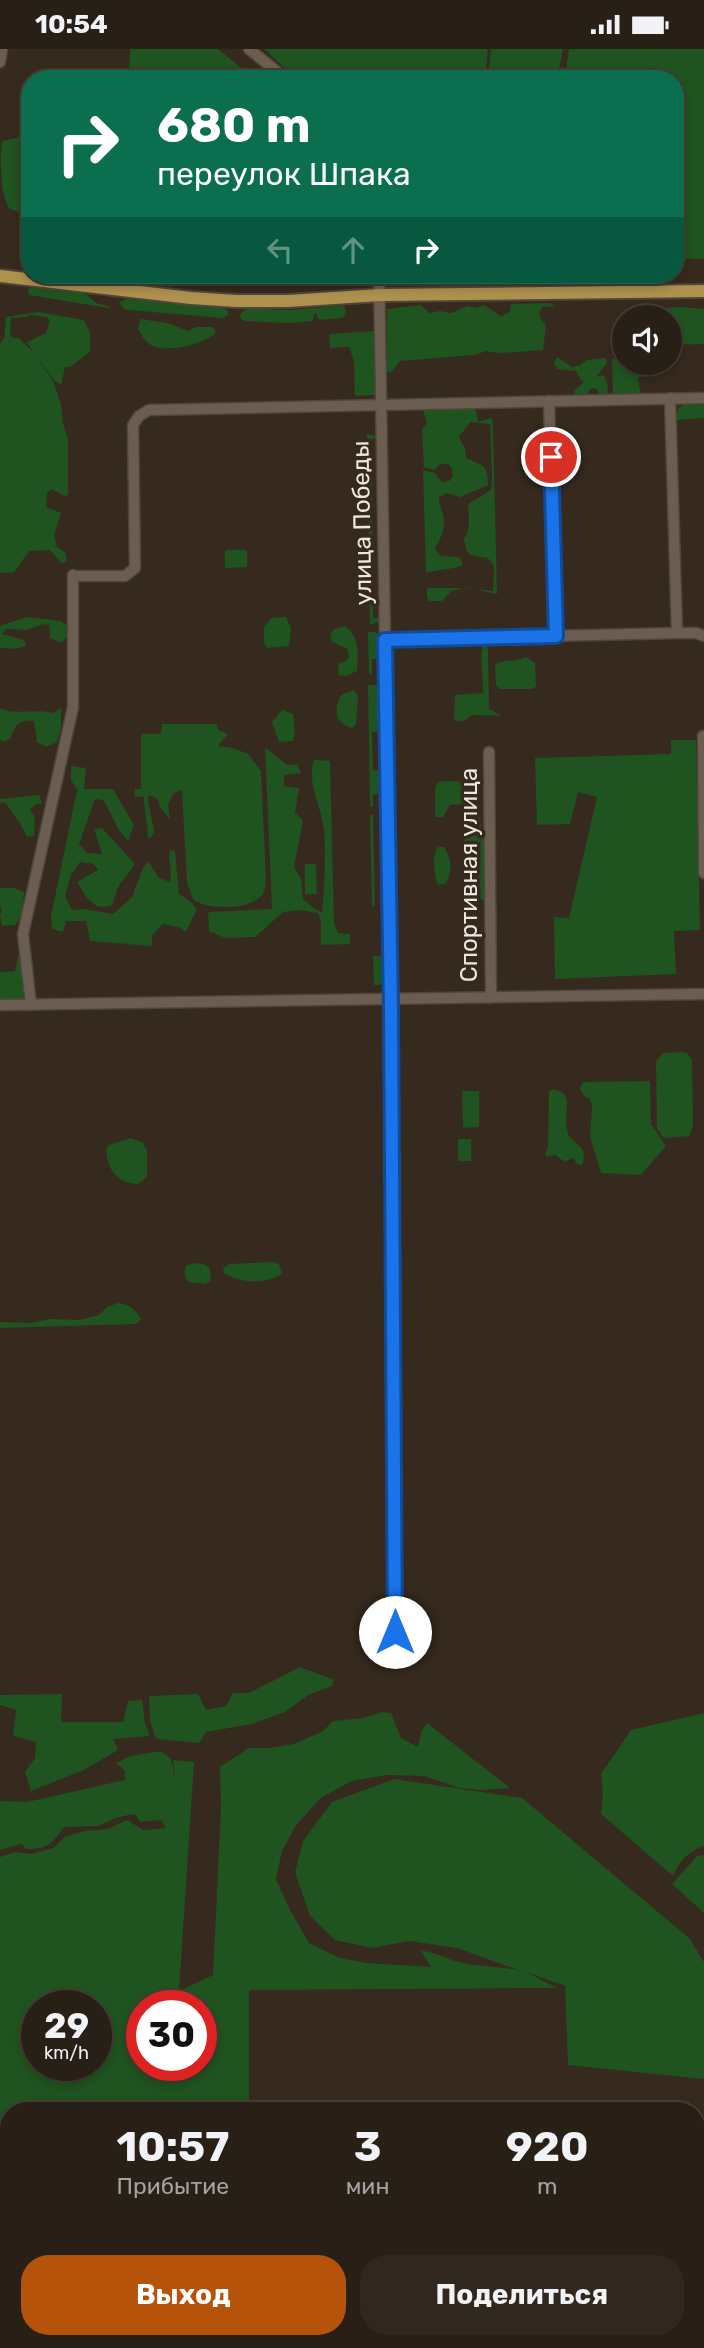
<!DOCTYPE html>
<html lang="ru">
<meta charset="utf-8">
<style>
body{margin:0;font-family:Rubik,sans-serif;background:#30271f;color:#f1f3f6;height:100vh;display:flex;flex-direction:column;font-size:26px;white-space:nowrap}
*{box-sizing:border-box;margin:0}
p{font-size:23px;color:#a5a2a1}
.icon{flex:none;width:38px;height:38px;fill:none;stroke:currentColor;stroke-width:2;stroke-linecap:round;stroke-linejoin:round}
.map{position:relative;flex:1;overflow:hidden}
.side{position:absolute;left:0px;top:2053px;width:705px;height:247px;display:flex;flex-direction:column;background:#281f16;border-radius:28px 28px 0 0;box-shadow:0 4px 10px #0003,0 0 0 2px #443d35}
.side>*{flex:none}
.guide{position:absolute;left:21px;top:21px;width:663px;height:214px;border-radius:28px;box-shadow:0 4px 10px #0003,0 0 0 2px #443d35;background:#0b6e4f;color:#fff;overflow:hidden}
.buttons{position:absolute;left:612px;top:256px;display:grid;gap:14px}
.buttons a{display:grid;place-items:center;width:70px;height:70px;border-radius:50%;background:#281f16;box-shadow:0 4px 10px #0003,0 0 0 2px #443d35;font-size:35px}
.speed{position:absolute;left:21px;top:1941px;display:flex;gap:14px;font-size:35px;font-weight:700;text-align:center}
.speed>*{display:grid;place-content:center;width:91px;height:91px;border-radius:50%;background:#281f16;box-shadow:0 4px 10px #0003,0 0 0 2px #443d35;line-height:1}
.speed small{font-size:18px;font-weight:400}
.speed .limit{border:10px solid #d22;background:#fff;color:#111}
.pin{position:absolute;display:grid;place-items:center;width:60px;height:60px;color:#fff;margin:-30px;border:4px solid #fff;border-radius:50%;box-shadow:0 2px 7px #0007}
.me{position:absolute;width:77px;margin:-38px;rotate:0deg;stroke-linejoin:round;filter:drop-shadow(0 0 5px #0008)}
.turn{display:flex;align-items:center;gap:24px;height:147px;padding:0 21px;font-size:32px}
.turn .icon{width:91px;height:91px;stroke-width:2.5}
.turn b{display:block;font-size:49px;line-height:60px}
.lanes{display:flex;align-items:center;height:66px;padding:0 21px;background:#0003;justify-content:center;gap:35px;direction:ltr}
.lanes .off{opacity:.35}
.eta{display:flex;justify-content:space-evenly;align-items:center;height:119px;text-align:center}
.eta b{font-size:42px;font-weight:700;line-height:49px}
.button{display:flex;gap:14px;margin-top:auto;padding:14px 21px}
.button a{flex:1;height:80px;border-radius:28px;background:#b45309;color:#fff;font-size:28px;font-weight:700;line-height:80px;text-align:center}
.button a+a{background:#30271f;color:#f1f3f6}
.status{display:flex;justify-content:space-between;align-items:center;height:49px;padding:0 35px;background:#281f16;direction:ltr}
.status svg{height:19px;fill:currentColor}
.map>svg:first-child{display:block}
</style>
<div class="status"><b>10:54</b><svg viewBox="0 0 49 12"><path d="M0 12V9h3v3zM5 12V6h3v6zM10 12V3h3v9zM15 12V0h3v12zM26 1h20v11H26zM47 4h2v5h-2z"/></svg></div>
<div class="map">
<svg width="704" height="2299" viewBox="0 0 704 2299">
<rect width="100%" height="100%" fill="#36291e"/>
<path fill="#1f531f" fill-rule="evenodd" d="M 130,0 L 218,0 L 240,18 L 248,30 L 129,30 Z
M 264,0 L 488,0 L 485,30 L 297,30 Z
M 491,0 L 563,0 L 557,30 L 488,30 Z
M 569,0 L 704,0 L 704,210 L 676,209 L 676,30 L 565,30 Z
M 30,86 L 30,196 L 27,196 L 22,173 L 25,165 C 20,163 14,162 9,159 C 0,145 0,111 2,92 Z
M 31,238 L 85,244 L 96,254 L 112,258 L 108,259 L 29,246 L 28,240 Z
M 127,250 L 222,258 L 228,262 L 228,266 L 222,269 L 129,261 L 123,260 L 119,253 Z
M 549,254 L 556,257 L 542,258 L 539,265 L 546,277 L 543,301 L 499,304 L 486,302 L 475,306 L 400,312 L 390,324 L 387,322 L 387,260 L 420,256 L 430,264 L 440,262 L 451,264 L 467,257 L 476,259 L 484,256 L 501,267 L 510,263 L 511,255 Z
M 338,257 L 344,257 L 346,262 L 343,269 L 319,271 L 316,264 L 314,265 L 313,272 L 288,274 L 245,272 L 241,270 L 240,266 L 246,259 L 288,261 Z
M 679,258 L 704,260 L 704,295 L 670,296 L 670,268 L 661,267 L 666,259 Z
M 39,263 L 84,271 L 90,284 L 90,303 L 70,318 L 65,318 L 61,336 L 54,331 L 35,305 L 53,332 L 61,355 L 63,374 L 68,390 L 68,446 L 64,447 L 52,440 L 47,444 L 46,458 L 61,464 L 54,486 L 57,498 L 65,503 L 67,512 L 62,515 L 50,501 L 29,502 L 14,523 L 0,524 L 0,295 L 4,289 L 6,268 ZM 30,266 L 47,268 L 50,272 L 46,284 L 27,293 L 34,304 L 19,289 L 12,289 L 10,283 L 11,269 L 25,268 Z
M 140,270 L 168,274 L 188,282 L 196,278 L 213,278 L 216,283 C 206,295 167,304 153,297 C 146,294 142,287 138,280 Z
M 374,282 L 376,346 L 355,347 L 354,312 L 349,298 L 330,299 L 329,285 Z
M 557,308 L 572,318 L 580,316 L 587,311 L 606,309 L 607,314 L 596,328 L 604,326 L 608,337 L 607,347 L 600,348 L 597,340 L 592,339 L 589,341 L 586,349 L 573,349 L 575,341 L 584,333 L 581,331 L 576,322 L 557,320 L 554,314 Z
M 614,309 L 631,319 L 635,313 L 653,313 L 652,318 L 647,319 L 638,330 L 641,348 L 613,349 L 612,310 Z
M 693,353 L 704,353 L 704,369 L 677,371 C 676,357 681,356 693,353 Z
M 475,358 L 478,373 L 492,369 L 493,377 L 497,545 L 467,539 L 451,542 L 442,552 L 430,552 L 427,549 L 427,539 C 450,538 471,540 493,542 L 494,517 L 488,509 C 472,507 466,508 464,490 C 471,480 469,467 468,455 L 491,441 L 492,430 L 490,375 L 470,373 L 459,388 L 465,400 L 466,409 C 483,417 488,414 488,436 L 460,448 L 446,444 L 439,448 C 438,456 441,458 443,465 C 446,478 442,488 435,499 L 440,507 L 460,508 L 463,516 C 452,521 438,520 426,524 L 423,421 L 435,424 L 442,433 L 449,432 L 453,427 L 451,418 L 448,415 L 440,415 L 435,421 L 424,418 L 422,381 L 427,373 L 422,359 Z
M 367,385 L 377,387 L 377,389 L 371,390 L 372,424 L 367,424 Z
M 368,431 L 372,431 L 373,569 L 380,569 L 380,573 L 370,576 Z
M 225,501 L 247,501 L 247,518 L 225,519 Z
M 27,568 L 61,572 L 67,577 L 67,587 L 61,594 L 50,589 L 49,576 L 43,575 L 27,581 L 6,580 L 2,585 L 24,591 L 26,597 L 16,600 L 0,599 L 0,577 Z
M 286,568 L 291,579 L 289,597 L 267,599 L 264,594 L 264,577 L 272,569 Z
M 345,577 C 360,588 358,605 357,622 L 346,627 L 339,626 L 338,615 L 346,612 L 349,608 L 347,600 L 332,593 L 330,585 L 334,580 Z
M 368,583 L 375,583 L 379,586 L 379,610 L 372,610 L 372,625 L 369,625 Z
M 484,595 L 487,596 L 488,601 L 489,660 L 502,667 L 472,666 C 467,671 461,674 454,671 L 455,646 L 483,644 C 484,630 478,605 484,595 Z
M 526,608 L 535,614 L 536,637 L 533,640 L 500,640 L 496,637 L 495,616 C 504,610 515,613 526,608 Z
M 368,636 L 377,636 L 379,641 L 380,683 L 372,683 L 373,721 L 378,721 L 379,745 L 373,745 L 373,758 L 370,758 Z
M 354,641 L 358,647 L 356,675 L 352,679 C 335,674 333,661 341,646 Z
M 0,659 C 15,667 34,659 52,664 L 61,659 L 61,679 L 57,693 L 46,698 L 37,693 L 34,672 C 20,670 14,676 10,690 L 3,693 L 0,690 Z
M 282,661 L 293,665 L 295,684 L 293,692 L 279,693 L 272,673 Z
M 162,675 L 217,675 L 218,681 L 228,685 L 218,697 L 233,699 L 248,705 L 261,722 L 266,830 C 266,838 265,845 258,850 C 243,861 206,861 193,850 L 187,834 L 182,741 L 174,744 L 168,756 L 170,770 L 160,759 L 158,750 L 149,746 C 146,755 154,772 154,785 L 148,790 C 148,775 144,763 144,748 L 134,747 L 135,740 L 141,740 L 141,685 L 161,685 Z
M 671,691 L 696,691 L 700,881 L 674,882 L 676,925 L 555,930 L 554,868 L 569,869 L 597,748 L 578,743 L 570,775 L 537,776 L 535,709 L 671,705 Z
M 265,698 L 287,716 L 297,715 L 301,724 L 284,726 L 284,737 L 299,739 L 295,764 L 303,771 L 294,818 L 301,829 L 303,850 L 315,860 L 322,863 C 324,844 327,793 323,775 C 319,752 307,735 314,711 L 330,712 L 334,874 L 338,884 L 350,885 L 350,895 L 321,896 L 321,871 L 318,864 L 299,861 L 283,863 L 255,888 L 225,889 L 209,882 L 208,863 L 272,860 Z
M 71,717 L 86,719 L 84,740 L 113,740 L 134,776 L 128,792 C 115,780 113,765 103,751 L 95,750 L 79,795 L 87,804 L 102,805 L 94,780 L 102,779 L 135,815 C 131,822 125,828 120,835 C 115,842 116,850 111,857 L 98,858 L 87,849 L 77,833 L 98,821 L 94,815 L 80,813 L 71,826 L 65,847 L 72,861 L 84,860 L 113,865 L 132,848 L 143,819 L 148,812 L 159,829 L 170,833 C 173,820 167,812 170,801 L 175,802 L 179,845 L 190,852 L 197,860 L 186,883 L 181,879 L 163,875 L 152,886 L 152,897 L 90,892 L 86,872 L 66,872 L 63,883 L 52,880 L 51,867 L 77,741 L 71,731 Z
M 449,732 L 462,733 L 469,737 L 470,749 L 464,755 L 450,756 L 443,768 L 435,768 L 435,740 L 438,733 Z
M 39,746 L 42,755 L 36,755 L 30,761 L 35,769 L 34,787 L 27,788 C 20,772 14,767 5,753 L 0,754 L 0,750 Z
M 475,757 L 478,757 L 485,803 L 484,851 L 479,850 L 478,843 L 469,831 L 468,809 L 463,786 Z
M 370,766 L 373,766 L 375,857 L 372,857 Z
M 438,798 L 444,798 C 452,811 453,823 445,835 L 438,835 L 436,832 C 435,822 431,807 438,798 Z
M 305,815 L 316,815 L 317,845 L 305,845 Z
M 0,839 L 14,839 L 24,843 L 22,867 L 15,876 L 2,877 L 0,867 L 2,861 L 0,857 Z
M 373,907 L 383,907 L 384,933 L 380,936 L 374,936 Z
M 18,908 L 22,908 L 24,950 L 21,952 L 0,951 L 0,923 L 15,922 Z
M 683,1003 L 687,1004 L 692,1011 L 693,1078 L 689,1087 L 665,1089 L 662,1087 L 657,1079 L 656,1012 L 663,1004 Z
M 650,1032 L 651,1075 L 666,1097 L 641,1126 L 601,1124 L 590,1088 L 592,1056 L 590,1050 L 584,1047 L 580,1039 L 583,1033 Z
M 553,1040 C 571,1044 567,1054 566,1069 C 566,1075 567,1081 569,1087 C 578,1098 588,1097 582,1116 L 576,1115 L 574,1108 L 565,1113 L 555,1106 L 547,1108 L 545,1105 L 548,1097 L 549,1042 Z
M 462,1042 L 479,1042 L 479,1078 L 463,1079 Z
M 131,1089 L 143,1094 L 147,1102 L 147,1128 L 138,1135 C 117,1134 107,1121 106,1100 L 109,1096 Z
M 458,1090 L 471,1090 L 471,1112 L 458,1112 Z
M 273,1213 L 279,1215 L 282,1225 C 264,1235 242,1235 224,1224 L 223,1219 L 229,1215 Z
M 196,1214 C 208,1215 213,1219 210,1232 L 205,1235 L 189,1233 C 184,1227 183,1223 187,1216 Z
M 118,1254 C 130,1256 135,1260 141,1270 L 136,1275 L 0,1279 L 0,1273 L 31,1274 L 49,1270 L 79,1271 L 99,1266 L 107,1258 Z
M 300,1618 L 334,1631 L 332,1637 L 308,1646 L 285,1663 L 252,1675 L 206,1683 L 199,1694 L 156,1690 L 150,1672 L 149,1647 L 198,1645 L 206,1661 L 226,1657 L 233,1644 L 249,1644 Z
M 62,1645 L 61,1673 L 123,1673 L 128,1652 L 142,1651 L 145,1674 L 150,1687 L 113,1690 L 118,1701 L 84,1721 L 31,1742 L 25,1723 L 35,1709 L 36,1693 L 13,1687 L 16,1661 L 0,1656 L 0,1646 Z
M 382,1663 L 391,1664 L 401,1689 L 418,1698 L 421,1683 L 427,1674 L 510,1739 L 482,1741 L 459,1739 L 425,1727 L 386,1726 L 352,1732 L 322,1748 L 296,1776 L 282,1802 L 276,1830 L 290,1861 L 309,1894 L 340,1909 L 367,1914 L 431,1918 L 421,1902 C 434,1902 446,1910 459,1913 C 479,1918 501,1917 521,1922 L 457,1899 L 409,1892 L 372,1899 L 335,1891 L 310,1867 L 295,1823 L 303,1792 L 332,1753 L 394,1730 L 522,1749 L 689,1889 L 704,1913 L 704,2030 L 568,2016 L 565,1937 L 526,1923 L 557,1939 L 249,1941 L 249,2061 L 9,2062 L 9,2101 L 0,2101 L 0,1808 L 15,1803 L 32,1805 L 53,1799 L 66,1787 L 86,1782 L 108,1780 L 127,1771 L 143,1781 L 166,1779 L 161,1771 L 140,1773 L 135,1765 L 118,1768 L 98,1777 L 64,1778 C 53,1794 47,1801 26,1800 L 21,1795 L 0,1801 L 0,1752 L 27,1753 L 125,1731 L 125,1722 L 116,1714 L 130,1707 L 161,1702 L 171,1710 L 175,1729 L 173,1711 L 194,1713 L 179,1942 L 213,1926 L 221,1759 L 220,1718 L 249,1699 L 269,1699 L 294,1695 L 323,1682 L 333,1672 L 363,1669 ZM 37,1956 L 96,1956 L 96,2016 L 37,2016 ZM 201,1956 L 201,2016 L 142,2016 L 142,1956 Z
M 704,1664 L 704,1797 C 689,1801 679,1813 673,1827 L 601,1765 L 603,1743 L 601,1725 L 631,1681 Z
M 704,1806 L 704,1864 L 672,1835 L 697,1807 Z"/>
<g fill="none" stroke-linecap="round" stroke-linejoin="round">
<path stroke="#2d6d85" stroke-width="2.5" d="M 0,2105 L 9,2105"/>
<defs>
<path id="minor" d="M 249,0 L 286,30
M 0,13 L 2,0
M 379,226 L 391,950 L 395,1583
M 670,349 L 677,584
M 549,352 L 556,587
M 73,527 L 125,527 L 135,519 L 133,376 L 139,367 L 149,361 L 704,349
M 385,591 L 677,584 L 696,584 L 704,587
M 703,687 L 704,824
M 489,703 L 491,949
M 0,956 L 704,945
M 31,956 L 23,885 L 73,658 L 73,526"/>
<path id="major" d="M 0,227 L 191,249 L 236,252 L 288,252 L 380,246 L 704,242"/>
</defs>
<use href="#minor" stroke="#4f453b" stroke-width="13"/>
<use href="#major" stroke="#4f453b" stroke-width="16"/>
<use href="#minor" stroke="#6b5d50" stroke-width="10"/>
<use href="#major" stroke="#ad914d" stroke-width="12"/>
</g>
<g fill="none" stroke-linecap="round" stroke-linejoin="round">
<defs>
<path id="route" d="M 395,1583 L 391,960 L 385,591 L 556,587 L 551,408"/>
</defs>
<use href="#route" stroke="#114b97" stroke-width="18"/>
<use href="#route" stroke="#1a73e8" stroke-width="12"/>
</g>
<g text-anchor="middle" stroke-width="7" stroke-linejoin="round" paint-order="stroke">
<g font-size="24" fill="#efe7df" stroke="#36291e">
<text transform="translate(362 474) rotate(-91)" y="8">улица Победы</text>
<text transform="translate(469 826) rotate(-90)" y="8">Спортивная улица</text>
</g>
</g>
</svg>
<div class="buttons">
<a><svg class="icon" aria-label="sound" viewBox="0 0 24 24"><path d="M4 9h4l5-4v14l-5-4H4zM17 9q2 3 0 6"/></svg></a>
</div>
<div class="speed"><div>29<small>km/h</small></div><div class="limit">30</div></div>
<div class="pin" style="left:551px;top:408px;background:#d93025"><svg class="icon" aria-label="arrive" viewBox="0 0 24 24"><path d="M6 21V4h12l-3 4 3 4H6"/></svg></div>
<svg class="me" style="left:395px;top:1583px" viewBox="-20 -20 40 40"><circle r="19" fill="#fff"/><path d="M0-13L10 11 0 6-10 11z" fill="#1a73e8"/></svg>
<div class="guide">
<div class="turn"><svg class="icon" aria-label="right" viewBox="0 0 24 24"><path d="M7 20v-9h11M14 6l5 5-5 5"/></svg><div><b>680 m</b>переулок Шпака</div></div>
<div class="lanes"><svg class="icon off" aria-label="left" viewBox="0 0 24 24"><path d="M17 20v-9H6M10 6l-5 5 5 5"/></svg><svg class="icon off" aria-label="ahead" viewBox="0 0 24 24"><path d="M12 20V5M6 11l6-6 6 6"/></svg><svg class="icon" aria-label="right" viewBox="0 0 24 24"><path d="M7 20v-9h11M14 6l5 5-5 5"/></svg></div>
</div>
<section class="side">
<div class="eta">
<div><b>10:57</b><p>Прибытие</p></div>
<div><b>3</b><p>мин</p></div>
<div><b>920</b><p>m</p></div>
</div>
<div class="button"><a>Выход</a><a>Поделиться</a></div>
</section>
</div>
